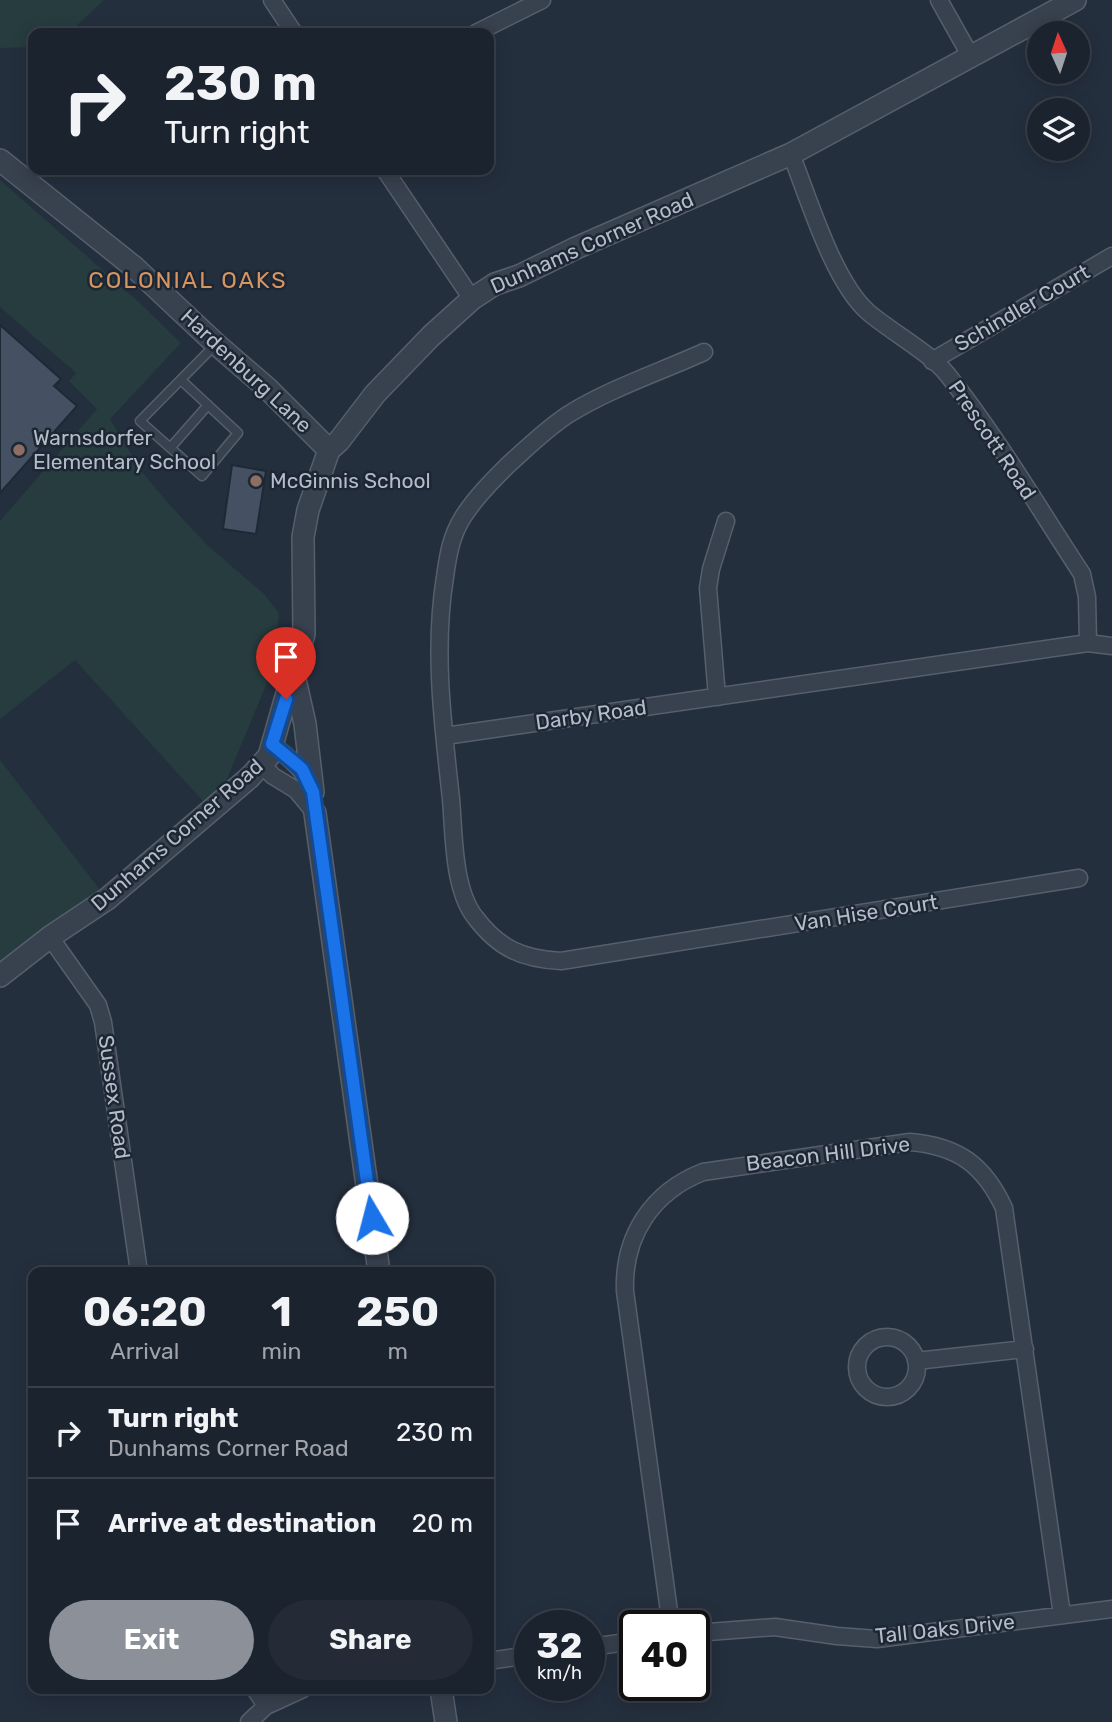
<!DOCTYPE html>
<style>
body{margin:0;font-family:Rubik,sans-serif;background:#242b36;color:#f1f3f6;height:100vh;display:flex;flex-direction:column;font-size:26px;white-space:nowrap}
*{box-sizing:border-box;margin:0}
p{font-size:23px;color:#a0a4aa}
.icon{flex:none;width:38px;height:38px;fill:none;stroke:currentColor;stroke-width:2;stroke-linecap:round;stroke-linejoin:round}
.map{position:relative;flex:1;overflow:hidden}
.details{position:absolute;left:28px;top:1267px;width:466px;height:427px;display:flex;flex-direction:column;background:#1b232e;border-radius:14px;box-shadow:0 4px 18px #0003,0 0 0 2px #39404a}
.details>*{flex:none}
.top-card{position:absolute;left:28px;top:28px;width:466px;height:147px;border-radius:14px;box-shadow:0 4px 18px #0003,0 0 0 2px #39404a;background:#1b232e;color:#f1f3f6;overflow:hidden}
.needle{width:46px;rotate:357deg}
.tools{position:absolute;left:1027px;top:21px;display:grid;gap:14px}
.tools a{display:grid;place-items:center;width:63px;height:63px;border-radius:50%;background:#1b232e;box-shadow:0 4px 18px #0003,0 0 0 2px #39404a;font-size:35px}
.speed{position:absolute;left:514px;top:1610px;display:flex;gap:14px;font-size:35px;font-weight:700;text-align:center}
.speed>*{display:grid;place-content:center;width:91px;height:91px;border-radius:50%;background:#1b232e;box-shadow:0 4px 18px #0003,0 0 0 2px #39404a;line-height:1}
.speed small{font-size:18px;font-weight:400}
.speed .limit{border:4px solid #111;border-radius:10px;background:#fff;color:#111}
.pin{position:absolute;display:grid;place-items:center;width:60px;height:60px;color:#fff;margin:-72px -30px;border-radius:50% 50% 50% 0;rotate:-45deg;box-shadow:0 0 7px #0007}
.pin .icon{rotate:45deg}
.me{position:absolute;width:77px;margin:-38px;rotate:352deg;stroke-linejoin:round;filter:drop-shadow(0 0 5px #0008)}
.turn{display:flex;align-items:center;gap:24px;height:147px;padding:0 21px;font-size:32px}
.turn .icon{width:91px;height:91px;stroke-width:2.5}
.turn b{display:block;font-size:49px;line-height:60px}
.eta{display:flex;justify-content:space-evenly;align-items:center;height:119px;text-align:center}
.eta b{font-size:42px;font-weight:700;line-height:49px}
.action{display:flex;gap:14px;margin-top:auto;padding:14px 21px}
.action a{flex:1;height:80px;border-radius:42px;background:#8c9099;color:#fff;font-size:28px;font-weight:700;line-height:80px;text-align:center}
.action a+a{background:#242b36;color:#f1f3f6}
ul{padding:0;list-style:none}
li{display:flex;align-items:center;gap:21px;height:91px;padding:0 21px;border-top:2px solid #39404a}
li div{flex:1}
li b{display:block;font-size:26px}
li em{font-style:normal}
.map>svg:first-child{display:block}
</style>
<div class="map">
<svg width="1112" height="1722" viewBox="0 0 1112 1722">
<rect width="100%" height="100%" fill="#242f3e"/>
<path fill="#263c3f" d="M 0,0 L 104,0 L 69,33 L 33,33 L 33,47 L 0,48 Z
M 0,180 L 140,303 L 181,343 L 110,419 L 142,472 L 169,504 L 207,545 L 263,593 L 279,613 L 274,666 L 227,779 L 211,810 L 75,660 L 0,719 L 0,521 L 97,409 L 69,381 L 76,373 L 0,307 Z
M 0,760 L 107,899 L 0,973 Z"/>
<path fill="#455162" stroke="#1f2835" stroke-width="2" d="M 0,325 L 61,379 L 54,386 L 77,406 L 0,493 Z
M 232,465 L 266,471 L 256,534 L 223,529 Z"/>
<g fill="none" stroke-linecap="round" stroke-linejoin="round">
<defs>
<path id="service" d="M 181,380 L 238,433 L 202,476 L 140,421 L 214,346
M 171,447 L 208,405"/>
<path id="minor" d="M 272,0 L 294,33
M 939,0 L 971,57
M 476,33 L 542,0
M 791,154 C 809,199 833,281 868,312 C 890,331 930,353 947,374 C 997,437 1038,507 1082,574 L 1087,597 L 1088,643
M 385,170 L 472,299
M 704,352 C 660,372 611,388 569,414 C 547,428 528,447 508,465 C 492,481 475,498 463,517 C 451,536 448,555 445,577 C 433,651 443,725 451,799 C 454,834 453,889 475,917 C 499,949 523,959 561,961 L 1079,878
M 932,361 L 1112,256
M 717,697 L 708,588 L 711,569 L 726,521
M 445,736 L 1088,643 L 1112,646
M 272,744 C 301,768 311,774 315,813
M 262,765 L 273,776 L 296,790 L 315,813
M 50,937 L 98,1005 L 103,1022 L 139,1272
M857 1367a30 30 0 1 1 60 0a30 30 0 1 1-60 0Z
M 916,1361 L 1025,1349
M 671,1626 L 625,1291 C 623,1236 652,1192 703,1172 L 910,1142 C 958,1146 984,1165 1004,1208 L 1062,1615
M 695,1633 L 775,1627 L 837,1636 L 877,1639 L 1112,1609
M 590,1647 L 635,1641
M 488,1661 L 530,1655
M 255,1689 L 266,1706
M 249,1722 L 266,1706 L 303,1689"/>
<path id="tertiary" d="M 0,160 L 134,267 L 216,344 L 267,388 L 329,450
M 294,675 L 305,724 L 313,792
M 315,813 L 379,1272
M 0,976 L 50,937 L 107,899 L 250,777 L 269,756 L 304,634 L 303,537 L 308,510 L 329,450 L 339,441 L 375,394 L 431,336 L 472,299 L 495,284 L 519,276 L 576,248 L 791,154 L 1075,0
M 441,1689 L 446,1722"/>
</defs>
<use href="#service" stroke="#565f6c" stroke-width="11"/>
<use href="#minor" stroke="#565f6c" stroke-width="19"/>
<use href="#tertiary" stroke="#565f6c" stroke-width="24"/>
<use href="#service" stroke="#38414e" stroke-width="8"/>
<use href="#minor" stroke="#38414e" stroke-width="16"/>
<use href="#tertiary" stroke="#38414e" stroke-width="21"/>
</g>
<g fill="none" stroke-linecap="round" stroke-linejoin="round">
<defs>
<path id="route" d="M 286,699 L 272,744 L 302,769 L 313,792 L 372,1218"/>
</defs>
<use href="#route" stroke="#114b97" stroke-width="18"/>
<use href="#route" stroke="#1a73e8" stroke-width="12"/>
</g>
<g fill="#8d6e63" stroke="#1d2633" stroke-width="2.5">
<circle cx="19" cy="450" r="7"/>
<circle cx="256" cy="481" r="7"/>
</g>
<g text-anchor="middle" stroke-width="5" stroke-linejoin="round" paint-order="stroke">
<g font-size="21" fill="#b4bcc9" stroke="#1d2633">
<text transform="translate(592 243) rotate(-24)" y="7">Dunhams Corner Road</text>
<text transform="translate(1022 308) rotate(-30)" y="7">Schindler Court</text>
<text transform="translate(246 371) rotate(43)" y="7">Hardenburg Lane</text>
<text transform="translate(992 440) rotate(56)" y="7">Prescott Road</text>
<text transform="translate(591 715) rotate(-8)" y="7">Darby Road</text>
<text transform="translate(177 835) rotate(-41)" y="7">Dunhams Corner Road</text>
<text transform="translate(866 913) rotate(-9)" y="7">Van Hise Court</text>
<text transform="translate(114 1097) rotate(82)" y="7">Sussex Road</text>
<text transform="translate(828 1154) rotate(-7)" y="7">Beacon Hill Drive</text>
<text transform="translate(945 1629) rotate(-6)" y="7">Tall Oaks Drive</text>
</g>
<g font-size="21" fill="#b4bcc9" stroke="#1d2633" text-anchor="start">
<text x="33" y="445">Warnsdorfer<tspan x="33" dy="24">Elementary School</tspan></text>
<text x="270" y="488">McGinnis School</text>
</g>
<g font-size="23" letter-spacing="2" fill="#d59563" stroke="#1d2633">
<text x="188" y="288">COLONIAL OAKS</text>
</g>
</g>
</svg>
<div class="tools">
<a><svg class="needle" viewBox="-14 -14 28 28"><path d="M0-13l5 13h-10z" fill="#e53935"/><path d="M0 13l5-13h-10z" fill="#a0a4aa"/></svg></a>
<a><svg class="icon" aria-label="layers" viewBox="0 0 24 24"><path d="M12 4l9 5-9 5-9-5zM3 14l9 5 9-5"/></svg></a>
</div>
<div class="speed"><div>32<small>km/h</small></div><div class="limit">40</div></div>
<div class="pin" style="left:286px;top:699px;background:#d93025"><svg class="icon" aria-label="arrive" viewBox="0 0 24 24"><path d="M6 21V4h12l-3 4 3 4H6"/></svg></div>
<svg class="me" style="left:372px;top:1218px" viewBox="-20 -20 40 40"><circle r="19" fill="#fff"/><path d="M0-13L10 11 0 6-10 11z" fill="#1a73e8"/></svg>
<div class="top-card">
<div class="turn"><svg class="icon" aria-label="right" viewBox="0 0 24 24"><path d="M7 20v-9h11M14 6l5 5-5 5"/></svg><div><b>230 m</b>Turn right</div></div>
</div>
<section class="details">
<div class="eta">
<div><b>06:20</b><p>Arrival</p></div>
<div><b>1</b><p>min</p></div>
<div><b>250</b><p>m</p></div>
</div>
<ul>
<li><svg class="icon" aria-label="right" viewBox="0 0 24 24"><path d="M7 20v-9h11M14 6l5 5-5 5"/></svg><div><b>Turn right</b><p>Dunhams Corner Road</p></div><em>230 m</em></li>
<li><svg class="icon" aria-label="arrive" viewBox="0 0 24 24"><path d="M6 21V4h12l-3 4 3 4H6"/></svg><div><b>Arrive at destination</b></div><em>20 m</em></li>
</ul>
<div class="action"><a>Exit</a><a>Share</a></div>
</section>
</div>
